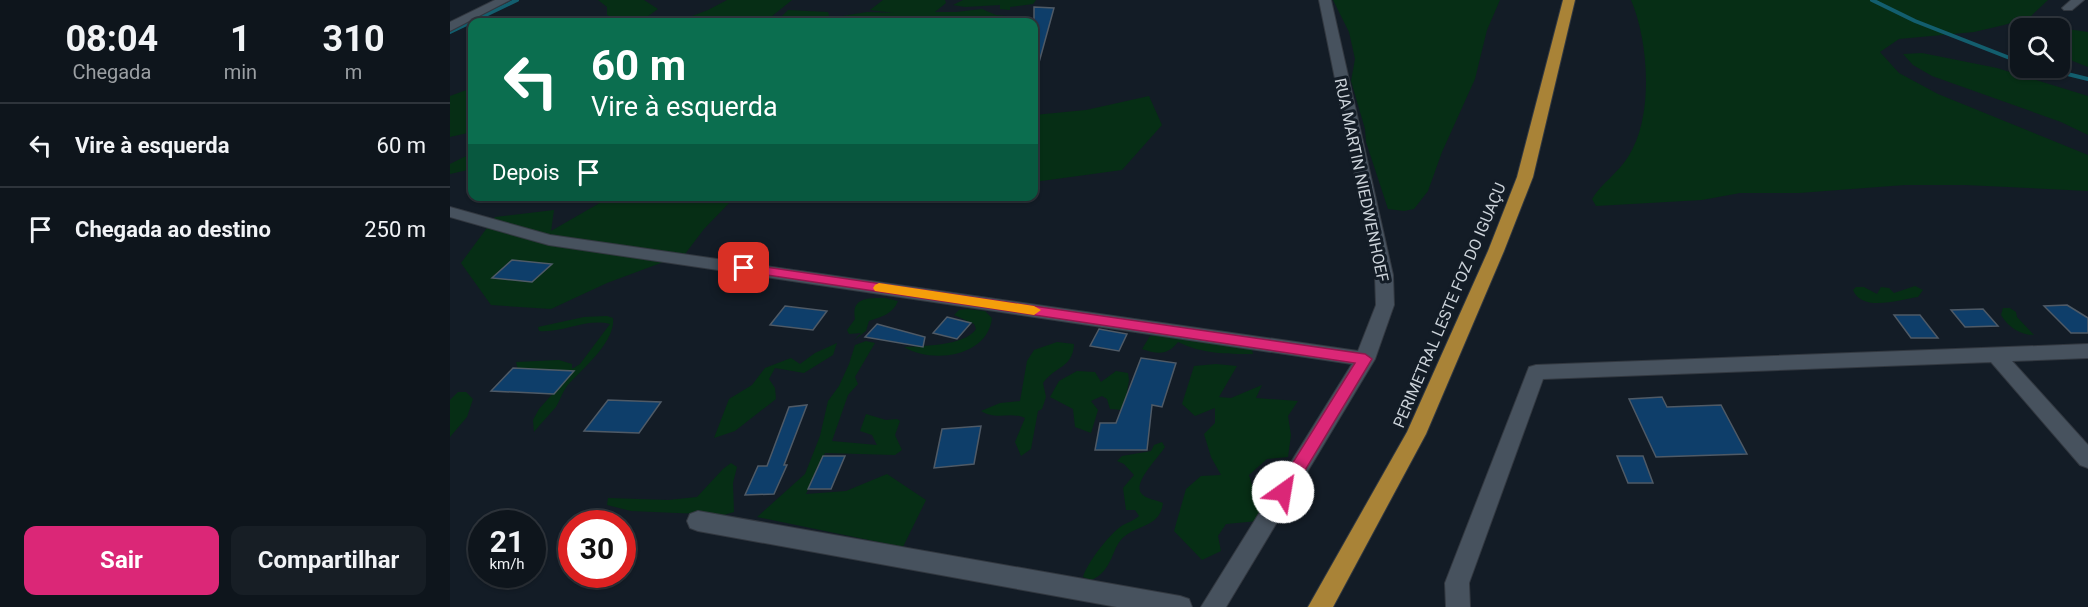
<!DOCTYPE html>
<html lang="pt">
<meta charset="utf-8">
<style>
body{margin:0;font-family:Roboto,sans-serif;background:#171e25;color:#f1f3f6;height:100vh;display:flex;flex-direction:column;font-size:22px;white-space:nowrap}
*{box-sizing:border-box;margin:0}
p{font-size:20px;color:#9b9fa3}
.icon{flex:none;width:33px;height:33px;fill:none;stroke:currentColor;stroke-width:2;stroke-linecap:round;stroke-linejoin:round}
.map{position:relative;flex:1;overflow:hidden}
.panel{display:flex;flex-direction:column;background:#0e151c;width:450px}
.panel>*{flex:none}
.guide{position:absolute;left:18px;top:18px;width:570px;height:183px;border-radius:12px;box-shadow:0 2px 4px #0004,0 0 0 2px #2e343b;background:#0b6e4f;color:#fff;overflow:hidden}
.buttons{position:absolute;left:1560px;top:18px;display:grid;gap:12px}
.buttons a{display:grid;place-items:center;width:60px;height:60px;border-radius:12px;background:#0e151c;box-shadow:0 2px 4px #0004,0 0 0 2px #2e343b;font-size:30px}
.speed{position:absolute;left:18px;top:510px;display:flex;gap:12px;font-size:30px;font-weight:700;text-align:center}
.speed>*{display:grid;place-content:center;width:78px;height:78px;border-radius:50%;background:#0e151c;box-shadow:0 2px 4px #0004,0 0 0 2px #2e343b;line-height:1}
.speed small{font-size:15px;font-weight:400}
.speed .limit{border:9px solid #d22;background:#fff;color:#111}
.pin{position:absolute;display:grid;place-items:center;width:51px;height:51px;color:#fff;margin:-26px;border-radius:12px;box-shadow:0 3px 9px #0006}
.me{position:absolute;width:66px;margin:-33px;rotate:32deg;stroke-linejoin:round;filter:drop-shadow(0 0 4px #0008)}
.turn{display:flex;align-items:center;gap:21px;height:126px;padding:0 24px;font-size:27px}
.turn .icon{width:78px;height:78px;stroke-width:2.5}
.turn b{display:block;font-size:42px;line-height:51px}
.then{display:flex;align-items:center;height:57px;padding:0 24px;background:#0003;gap:12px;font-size:22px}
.eta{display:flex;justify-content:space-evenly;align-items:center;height:102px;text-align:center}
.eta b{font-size:36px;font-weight:700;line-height:42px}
.button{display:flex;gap:12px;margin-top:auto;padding:12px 24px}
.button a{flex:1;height:69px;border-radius:12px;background:#db2777;color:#fff;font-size:24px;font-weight:700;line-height:69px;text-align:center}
.button a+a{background:#171e25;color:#f1f3f6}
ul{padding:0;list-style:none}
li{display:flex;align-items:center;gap:18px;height:84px;padding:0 24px;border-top:2px solid #2e343b}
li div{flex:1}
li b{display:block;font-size:22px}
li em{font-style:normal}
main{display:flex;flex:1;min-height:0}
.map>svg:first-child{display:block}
</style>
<main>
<section class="panel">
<div class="eta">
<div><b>08:04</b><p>Chegada</p></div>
<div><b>1</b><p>min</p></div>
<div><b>310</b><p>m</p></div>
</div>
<ul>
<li><svg class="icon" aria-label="left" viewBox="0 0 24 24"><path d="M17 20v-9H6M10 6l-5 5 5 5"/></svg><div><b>Vire à esquerda</b></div><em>60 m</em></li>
<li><svg class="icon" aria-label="arrive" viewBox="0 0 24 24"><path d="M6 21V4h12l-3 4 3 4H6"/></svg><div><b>Chegada ao destino</b></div><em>250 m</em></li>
</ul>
<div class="button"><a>Sair</a><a>Compartilhar</a></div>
</section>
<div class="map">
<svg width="1638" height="607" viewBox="0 0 1638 607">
<rect width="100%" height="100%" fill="#131c26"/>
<path fill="#062e15" d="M 148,0 L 194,0 L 208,9 L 190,22 L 168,22 L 167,20 L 157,15 L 157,7 Z
M 277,0 L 342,0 L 321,17 L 300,22 L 226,22 L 258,10 Z
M 433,0 L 495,0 L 496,3 L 485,12 L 506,12 L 532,9 L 546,15 L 578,18 L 576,22 L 316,22 L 331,17 L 338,10 L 378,12 L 380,18 L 417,12 L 444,13 L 420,10 Z
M 513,0 L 586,0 L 583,4 L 560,7 L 560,10 L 550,9 L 550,5 L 515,7 L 503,5 Z
M 883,0 L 1050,0 L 1037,30 L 1025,79 L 992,152 L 978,191 L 964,209 L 954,211 L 938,209 L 916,142 L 915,129 L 901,81 L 905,59 L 899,32 Z
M 1181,0 L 1598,0 L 1580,17 L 1554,25 L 1524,32 L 1449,39 L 1430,52 L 1449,73 L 1488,94 L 1638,155 L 1638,191 L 1515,185 L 1455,185 L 1349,193 L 1290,193 L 1252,200 L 1146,206 L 1142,199 C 1151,184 1168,173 1178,157 C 1204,118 1199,42 1181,0 Z
M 1603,27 L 1638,32 L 1638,67 L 1610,56 L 1610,28 L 1593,28 Z
M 1472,53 L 1547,68 L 1638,96 L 1638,135 L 1611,122 L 1482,76 L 1463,65 L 1453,54 Z
M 22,88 L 22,132 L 0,137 L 0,96 Z
M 699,96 L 712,125 L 672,170 L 584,182 L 584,115 L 636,110 Z
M 22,153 L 22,169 L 0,174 L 0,164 Z
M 160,197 L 285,197 L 254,229 L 235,254 L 157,283 L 101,309 L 41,305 L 11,263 L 45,217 L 104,210 L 101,231 Z
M 1465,286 L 1473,290 L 1468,297 C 1451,299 1412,313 1403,290 L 1406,287 L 1414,287 L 1427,294 L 1431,287 L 1439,288 L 1444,293 Z
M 435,298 L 448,301 C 443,314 431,317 419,321 L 416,331 L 404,340 L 411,333 L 399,334 L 397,330 L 405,319 C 401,297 418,298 435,298 Z
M 1553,308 L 1560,308 L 1566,312 L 1567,317 L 1584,335 C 1570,335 1558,327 1551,315 Z
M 517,309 L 535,311 L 542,318 C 538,357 482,364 454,347 C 472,346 515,346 526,329 L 524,324 L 504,315 L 509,310 Z
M 157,316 L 163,318 C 166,342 131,370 117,386 C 112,393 110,400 106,407 C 99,415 91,423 84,432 L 83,420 L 89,409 L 123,371 L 68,370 L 66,362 L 109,360 L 122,364 L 122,369 L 130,364 L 160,324 C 136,318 114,333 89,331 L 88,327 L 134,317 Z
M 732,334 L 750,335 L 755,343 L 776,340 L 801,345 L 803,354 C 775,354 753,354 728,342 C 717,356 707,354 692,349 L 700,336 Z
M 416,341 L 425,343 L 405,377 L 408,384 L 398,395 L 382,441 L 427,445 L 422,435 L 410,431 L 416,414 L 436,420 L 447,419 L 450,421 L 445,435 L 452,450 L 445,455 L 375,453 L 356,494 L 396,491 L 437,474 L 476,500 L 453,547 L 307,517 L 355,474 L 370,436 L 378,401 L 389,386 L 399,364 L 405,345 Z
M 607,342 L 624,344 C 623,368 605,366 593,383 L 596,397 L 592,409 L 588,411 L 581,449 L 571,456 L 565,442 L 575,418 C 558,411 548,421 531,411 L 550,403 L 570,401 L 577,361 L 584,350 Z
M 387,343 L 383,355 L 354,373 L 325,368 L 319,379 L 325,388 L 326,399 L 285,431 L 264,438 L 279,399 L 302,385 L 315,368 L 341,358 L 350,364 L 365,353 Z
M 766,364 L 787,366 L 769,397 L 781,398 L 812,385 L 806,398 L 848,401 L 838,416 L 841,435 L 838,457 L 817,459 L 799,475 L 802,485 L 824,503 L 808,521 L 776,524 L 768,536 L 771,551 L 752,560 L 724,531 L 736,489 L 751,476 L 771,475 L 761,457 L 754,434 L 765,423 L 765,408 L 745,416 L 732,404 L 744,366 Z
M 627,371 L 645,372 L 651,382 L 666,371 L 678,373 L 679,380 L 674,410 L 660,409 L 657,399 L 652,396 L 641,401 L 648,410 L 641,433 L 625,427 L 623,409 L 600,397 L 609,381 Z
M 8,392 L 16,392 L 23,399 L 17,417 L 0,437 L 0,400 Z
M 712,442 L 715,447 C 709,457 683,482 691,493 C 695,499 707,500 713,503 C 710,526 691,524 675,536 C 661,546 664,571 641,580 L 633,577 C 637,563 660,533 673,525 C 679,522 683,521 689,516 L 685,510 L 676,510 L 673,488 L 684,475 L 674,464 L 667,461 L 672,456 L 701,451 L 704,445 Z
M 281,463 L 287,467 L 283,483 L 284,512 L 274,515 L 181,511 L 157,505 L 158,498 L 218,500 L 247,497 L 273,469 Z"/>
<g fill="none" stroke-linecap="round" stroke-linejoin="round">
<path stroke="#135e6e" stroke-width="4" d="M 1422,0 L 1465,21 L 1570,62
M 0,32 L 67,0
M 1593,68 L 1638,79"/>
</g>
<path fill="#0e3e6a" stroke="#4f5a66" stroke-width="1.5" d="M 584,7 L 604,8 L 588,66 L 584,65 Z
M 62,260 L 102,264 L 82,282 L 42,278 Z
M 1617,305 L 1638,318 L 1638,333 L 1621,333 L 1594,306 Z
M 335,306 L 377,311 L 363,330 L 320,325 Z
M 1533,309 L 1548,326 L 1515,327 L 1501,310 Z
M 1444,315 L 1470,315 L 1488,338 L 1461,338 Z
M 497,317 L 521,323 L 507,339 L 483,333 Z
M 427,324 L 475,337 L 473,347 L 415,337 Z
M 649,329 L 677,334 L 669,351 L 640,346 Z
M 691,358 L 726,363 L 712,407 L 702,405 L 697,450 L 645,450 L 650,423 L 666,423 Z
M 63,368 L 124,371 L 104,394 L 41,391 Z
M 1212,397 L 1217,407 L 1271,405 L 1297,454 L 1206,457 L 1179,399 Z
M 158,400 L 211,402 L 189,433 L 134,431 Z
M 357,405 L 334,465 L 337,465 L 324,494 L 295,495 L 308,466 L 317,466 L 339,407 Z
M 531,426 L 524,464 L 484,468 L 492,429 Z
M 373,456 L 395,456 L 381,489 L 358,489 Z
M 1167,456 L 1193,456 L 1203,483 L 1178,483 Z"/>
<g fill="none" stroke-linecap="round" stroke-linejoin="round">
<defs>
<path id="minor" d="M 45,0 L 60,0 L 0,31 L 0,22 Z
M 869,0 L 881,0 L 943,275 L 944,305 L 925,359 L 776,607 L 751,607 L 902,364 L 99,245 L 0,217 L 0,207 L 100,235 L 908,351 L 926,305 L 925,275 Z
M 1621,0 L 1634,0 L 1622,10 L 1614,10 L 1612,8 Z
M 1638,344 L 1638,358 L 1562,361 L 1638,445 L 1638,468 L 1630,465 L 1541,362 L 1093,379 L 1019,583 L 1020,607 L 996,607 L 995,583 L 1079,367 L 1086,365 Z
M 248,511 L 730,596 L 739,599 L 742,607 L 667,607 L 248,531 L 240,528 L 237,521 L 240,514 Z"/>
<path id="highway" d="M 1113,0 L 1125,0 L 1083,177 L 1054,251 L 976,434 L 883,607 L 858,607 L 957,432 L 1038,251 L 1067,177 Z"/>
</defs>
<use href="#minor" stroke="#323840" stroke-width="2"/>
<use href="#highway" stroke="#323840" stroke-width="2"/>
<use href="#minor" fill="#47525e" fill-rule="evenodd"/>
<use href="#highway" fill="#a98337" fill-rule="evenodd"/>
</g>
<path fill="#db2777" stroke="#8e194d" stroke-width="1.5" d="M 294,264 L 915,354 L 922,359 L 839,497 L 833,499 L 827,497 L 825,492 L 827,488 L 905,363 L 290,271 L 288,268 L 290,265 Z"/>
<path fill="#f59e0b" d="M 429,283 L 584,306 L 591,310 L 584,315 L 425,291 L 423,288 L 425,285 Z"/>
<g text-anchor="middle" stroke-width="6" stroke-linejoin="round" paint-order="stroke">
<g font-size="16" fill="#ccd3da" stroke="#131c26">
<text transform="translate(912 180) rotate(78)" y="6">RUA MARTIN NIEDWENHOEF</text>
<text transform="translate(999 305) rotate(-67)" y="6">PERIMETRAL LESTE FOZ DO IGUAÇU</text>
</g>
</g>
</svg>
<div class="buttons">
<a><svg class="icon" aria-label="search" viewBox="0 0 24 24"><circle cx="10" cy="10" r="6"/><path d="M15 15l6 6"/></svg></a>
</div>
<div class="speed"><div>21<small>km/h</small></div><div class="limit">30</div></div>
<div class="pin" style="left:294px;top:268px;background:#d93025"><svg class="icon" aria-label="arrive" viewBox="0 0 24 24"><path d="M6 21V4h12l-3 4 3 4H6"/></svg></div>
<svg class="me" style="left:833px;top:492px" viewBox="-20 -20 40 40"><circle r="19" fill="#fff"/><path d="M0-13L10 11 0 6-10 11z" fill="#db2777"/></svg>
<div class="guide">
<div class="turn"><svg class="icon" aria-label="left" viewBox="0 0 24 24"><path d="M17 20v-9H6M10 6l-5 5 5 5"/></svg><div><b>60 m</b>Vire à esquerda</div></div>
<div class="then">Depois<svg class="icon" aria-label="arrive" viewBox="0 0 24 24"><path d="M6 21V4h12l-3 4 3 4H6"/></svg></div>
</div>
</div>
</main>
